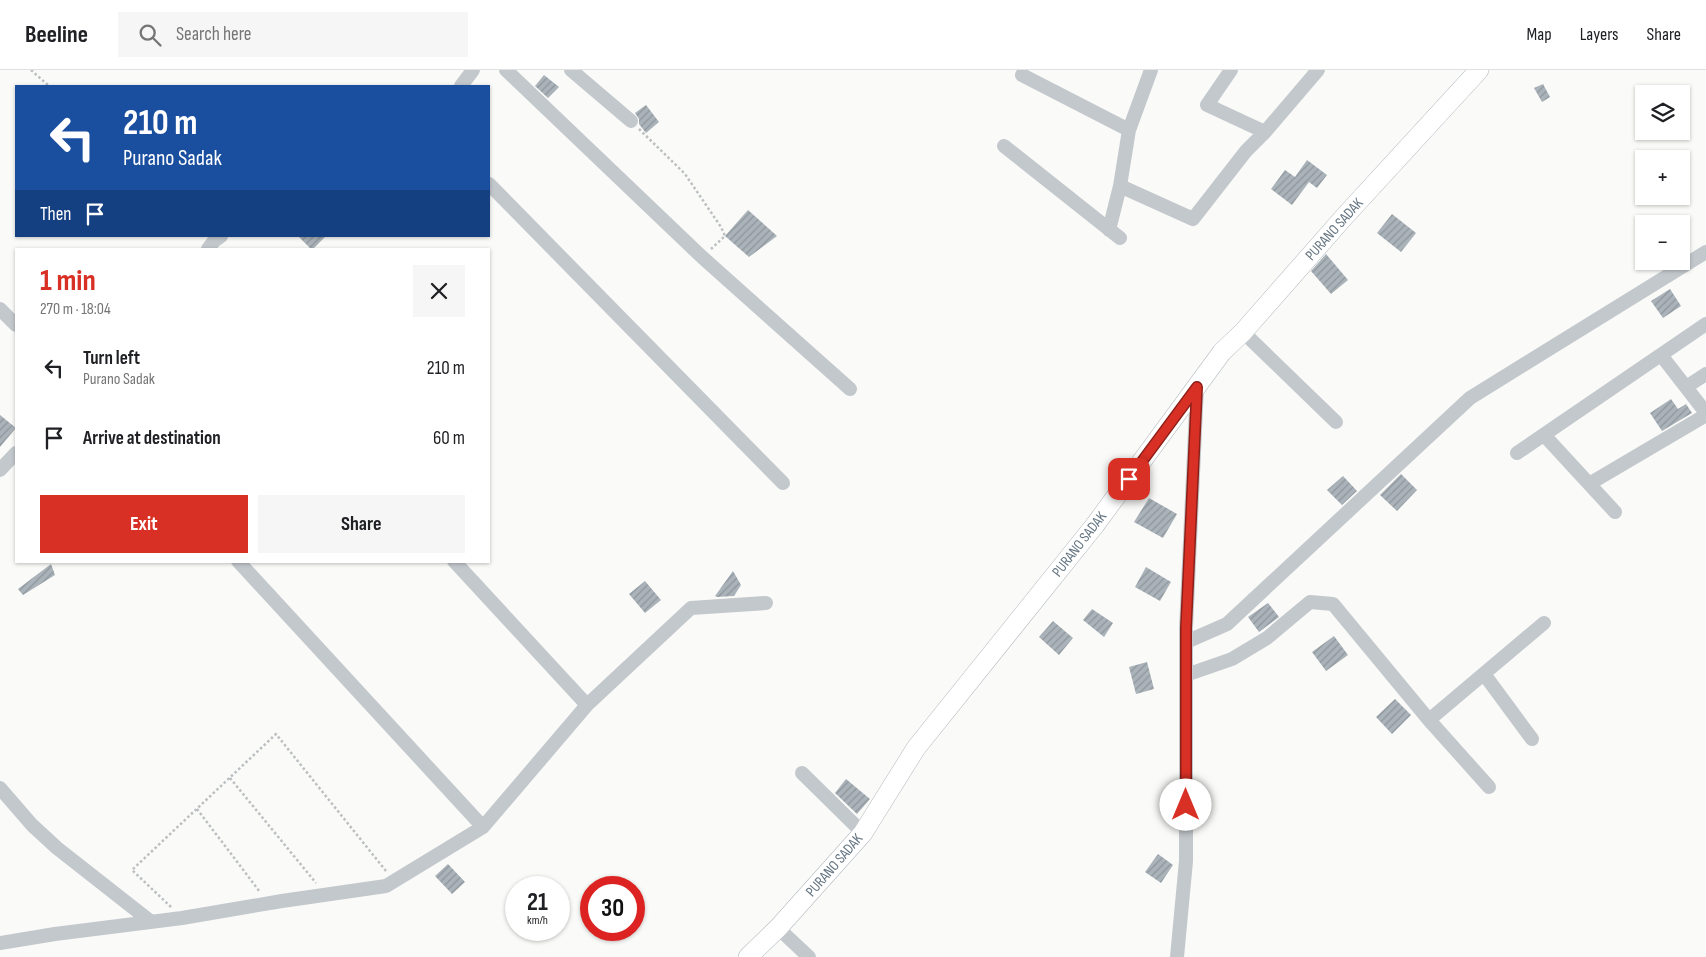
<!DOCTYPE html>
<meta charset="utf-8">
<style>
body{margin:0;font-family:"Sofia Sans Condensed",sans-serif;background:#f6f6f6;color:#202124;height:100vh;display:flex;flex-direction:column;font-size:19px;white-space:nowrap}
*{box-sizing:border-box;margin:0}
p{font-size:16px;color:#757577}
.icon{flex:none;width:28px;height:28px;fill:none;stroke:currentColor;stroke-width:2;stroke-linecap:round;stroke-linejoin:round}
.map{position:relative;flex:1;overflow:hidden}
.drawer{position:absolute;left:15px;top:178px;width:475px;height:315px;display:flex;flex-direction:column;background:#fff;border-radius:0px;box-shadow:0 1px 4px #0004}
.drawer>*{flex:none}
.banner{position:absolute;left:15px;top:15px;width:475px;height:152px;border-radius:0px;box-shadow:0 1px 4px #0004;background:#1a4fa0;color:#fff;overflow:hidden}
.fabs{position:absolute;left:1635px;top:15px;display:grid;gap:10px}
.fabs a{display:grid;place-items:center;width:55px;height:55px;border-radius:0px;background:#fff;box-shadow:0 1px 4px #0004;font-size:25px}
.speed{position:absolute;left:505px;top:806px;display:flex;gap:10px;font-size:25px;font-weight:700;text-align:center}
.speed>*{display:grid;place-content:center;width:65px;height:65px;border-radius:50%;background:#fff;box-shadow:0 1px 4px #0004;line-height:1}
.speed small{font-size:12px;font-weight:400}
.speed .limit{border:8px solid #d22;background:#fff;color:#111}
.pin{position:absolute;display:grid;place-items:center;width:42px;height:42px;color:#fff;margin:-21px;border-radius:10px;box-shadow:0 2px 8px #0006}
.me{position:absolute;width:55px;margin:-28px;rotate:0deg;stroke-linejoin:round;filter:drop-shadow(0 0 4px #0008)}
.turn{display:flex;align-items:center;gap:18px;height:105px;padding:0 25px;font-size:22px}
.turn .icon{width:65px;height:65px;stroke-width:2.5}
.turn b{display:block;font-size:35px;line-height:42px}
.then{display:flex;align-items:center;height:48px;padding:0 25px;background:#0003;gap:10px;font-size:19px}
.round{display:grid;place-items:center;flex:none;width:52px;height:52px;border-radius:0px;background:#f6f6f6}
.head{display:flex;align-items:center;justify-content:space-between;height:85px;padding:0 25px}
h1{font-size:30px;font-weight:700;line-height:38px;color:#d93025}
.action{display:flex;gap:10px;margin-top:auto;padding:10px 25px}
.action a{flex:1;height:58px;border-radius:0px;background:#d93025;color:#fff;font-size:20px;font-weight:700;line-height:58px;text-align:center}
.action a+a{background:#f6f6f6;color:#202124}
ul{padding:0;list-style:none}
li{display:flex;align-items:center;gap:15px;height:70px;padding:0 25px}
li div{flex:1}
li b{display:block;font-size:19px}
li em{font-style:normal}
header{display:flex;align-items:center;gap:30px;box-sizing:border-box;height:70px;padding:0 25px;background:#fff;border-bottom:1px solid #e0e0e0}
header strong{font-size:24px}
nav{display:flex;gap:28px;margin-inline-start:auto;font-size:18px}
.search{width:350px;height:45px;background:#f6f6f6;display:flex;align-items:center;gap:12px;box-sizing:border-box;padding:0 18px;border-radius:0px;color:#757577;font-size:19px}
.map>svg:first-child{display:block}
</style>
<header>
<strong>Beeline</strong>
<div class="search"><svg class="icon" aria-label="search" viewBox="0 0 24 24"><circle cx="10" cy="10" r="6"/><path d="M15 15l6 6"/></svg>Search here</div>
<nav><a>Map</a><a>Layers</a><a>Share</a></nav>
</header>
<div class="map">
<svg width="1706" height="887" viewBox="0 0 1706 887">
<defs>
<pattern id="building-hatch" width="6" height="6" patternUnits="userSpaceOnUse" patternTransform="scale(1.25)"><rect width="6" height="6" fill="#aab3b9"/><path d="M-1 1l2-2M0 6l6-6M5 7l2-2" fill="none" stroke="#8e969c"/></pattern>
</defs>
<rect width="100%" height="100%" fill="#fafaf8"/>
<path fill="url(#building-hatch)" d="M 544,5 L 559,17 L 548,28 L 535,16 Z
M 1543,14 L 1550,27 L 1542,32 L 1534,18 Z
M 646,35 L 659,52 L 646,63 L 639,54 L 639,49 L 635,43 Z
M 1307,90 L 1327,105 L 1317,118 L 1309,112 L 1292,135 L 1271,119 L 1285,100 L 1295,107 Z
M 748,140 L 777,166 L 749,187 L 725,166 Z
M 1392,144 L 1416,163 L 1401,182 L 1377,163 Z
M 298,166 L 326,166 L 313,179 L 311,179 Z
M 1326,184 L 1348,210 L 1331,224 L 1311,201 Z
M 1670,219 L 1681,236 L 1663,248 L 1651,231 Z
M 1671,329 L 1678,339 L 1686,334 L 1692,343 L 1662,361 L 1650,343 Z
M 0,345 L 16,358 L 0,377 Z
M 1401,404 L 1417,420 L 1397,441 L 1380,425 Z
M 1343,406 L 1357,421 L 1342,435 L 1327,420 Z
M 1149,428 L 1177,444 L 1163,468 L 1134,452 Z
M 51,494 L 55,505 L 23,525 L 18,519 Z
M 1146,497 L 1171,512 L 1160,531 L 1135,517 Z
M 733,501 L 741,515 L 734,526 L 717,527 L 715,526 Z
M 645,511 L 661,530 L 645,543 L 629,524 Z
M 1268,533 L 1279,547 L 1259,562 L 1248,547 Z
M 1092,539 L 1113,553 L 1104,567 L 1083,550 Z
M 1053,551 L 1073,568 L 1059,585 L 1039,567 Z
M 1334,566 L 1348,585 L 1326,601 L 1312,582 Z
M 1147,592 L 1154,619 L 1136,624 L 1129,597 Z
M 1395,629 L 1411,645 L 1392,664 L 1376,647 Z
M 846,709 L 870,729 L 857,744 L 835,723 Z
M 1158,784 L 1173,795 L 1161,813 L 1145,802 Z
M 448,794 L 465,812 L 452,824 L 435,806 Z"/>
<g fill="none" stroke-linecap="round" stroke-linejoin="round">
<defs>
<path id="secondary" d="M 748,887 L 778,858 L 863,763 L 916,678 L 1095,455 L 1222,282 L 1243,262 L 1344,147 L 1479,0"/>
</defs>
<use href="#secondary" stroke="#b3babf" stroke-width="20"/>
<path stroke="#bbbfc2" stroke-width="2.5" stroke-dasharray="2.5 2.5" stroke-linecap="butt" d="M 31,0 L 49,16
M 639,59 L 685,104 L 721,157 L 725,166 L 711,179
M 230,708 L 316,813
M 197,739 L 260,822
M 171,837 L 132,800 L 276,664 L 386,801"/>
<path stroke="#c3c8cc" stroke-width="14" d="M 506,0 L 702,187 L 850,319
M 571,0 L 631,51
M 1231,0 L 1207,35 L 1265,62
M 1022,5 L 1129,60
M 461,16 L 473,0
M 1004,76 L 1120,168
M 489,114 L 783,413
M 1120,116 L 1193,149 L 1246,81 L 1265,62 L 1318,0
M 1109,160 L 1120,116 L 1129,60 L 1151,0
M 208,179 L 214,171 L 221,166
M 0,239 L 16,255
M 1243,262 L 1336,352
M 1661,285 L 1706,343
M 1686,317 L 1706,304
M 1544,365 L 1615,442
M 1517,383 L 1706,254
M 0,400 L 16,383
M 1589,414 L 1706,345
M 238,491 L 483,757
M 454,491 L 587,635
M 1186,572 L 1227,554 L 1470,328 L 1706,182
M 1484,604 L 1532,669
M 1186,605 L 1232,589 L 1267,568 L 1310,532 L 1333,534 L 1429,650 L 1544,553
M 1429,650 L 1489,717
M 802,703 L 863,763
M 0,718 L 32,755 L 57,778 L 150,851
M 778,858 L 809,887
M 0,873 L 55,864 L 182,848 L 282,831 L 386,816 L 483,757 L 587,635 L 691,538 L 766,533
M 1177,887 L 1186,791 L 1186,558 L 1197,317"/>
<use href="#secondary" stroke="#fff" stroke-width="19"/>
</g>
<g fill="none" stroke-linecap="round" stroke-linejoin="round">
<defs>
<path id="route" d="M 1129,409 L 1197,317 L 1186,558 L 1186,735"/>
</defs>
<use href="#route" stroke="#8d1f18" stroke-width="12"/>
<use href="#route" stroke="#d93025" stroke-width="9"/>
</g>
<g text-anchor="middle" stroke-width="5" stroke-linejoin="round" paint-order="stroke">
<g font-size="15" fill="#657683" stroke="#fff">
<text transform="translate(1334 159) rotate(-48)" y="5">PURANO SADAK</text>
<text transform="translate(1079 474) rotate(-52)" y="5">PURANO SADAK</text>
<text transform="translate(834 795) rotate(-49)" y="5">PURANO SADAK</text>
</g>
</g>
</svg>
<div class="fabs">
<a><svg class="icon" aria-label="layers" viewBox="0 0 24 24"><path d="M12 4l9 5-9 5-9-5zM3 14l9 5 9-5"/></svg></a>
<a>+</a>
<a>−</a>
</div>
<div class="speed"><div>21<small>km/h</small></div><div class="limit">30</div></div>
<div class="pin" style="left:1129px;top:409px;background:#d93025"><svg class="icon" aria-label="arrive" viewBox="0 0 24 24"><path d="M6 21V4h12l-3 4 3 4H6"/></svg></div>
<svg class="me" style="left:1186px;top:735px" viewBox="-20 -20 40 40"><circle r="19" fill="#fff"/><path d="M0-13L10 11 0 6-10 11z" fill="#d93025"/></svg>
<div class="banner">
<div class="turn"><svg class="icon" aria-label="left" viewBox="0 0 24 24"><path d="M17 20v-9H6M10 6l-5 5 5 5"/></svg><div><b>210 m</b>Purano Sadak</div></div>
<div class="then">Then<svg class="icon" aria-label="arrive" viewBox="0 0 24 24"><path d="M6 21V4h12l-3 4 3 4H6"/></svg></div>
</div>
<section class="drawer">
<div class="head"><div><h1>1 min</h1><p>270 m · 18:04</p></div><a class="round"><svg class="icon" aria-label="close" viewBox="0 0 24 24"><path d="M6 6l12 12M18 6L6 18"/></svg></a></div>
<ul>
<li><svg class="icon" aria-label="left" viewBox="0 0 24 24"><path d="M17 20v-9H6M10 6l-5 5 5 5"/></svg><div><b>Turn left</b><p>Purano Sadak</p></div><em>210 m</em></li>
<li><svg class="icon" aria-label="arrive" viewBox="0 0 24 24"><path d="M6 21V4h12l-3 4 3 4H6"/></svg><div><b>Arrive at destination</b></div><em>60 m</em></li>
</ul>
<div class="action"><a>Exit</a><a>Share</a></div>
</section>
</div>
